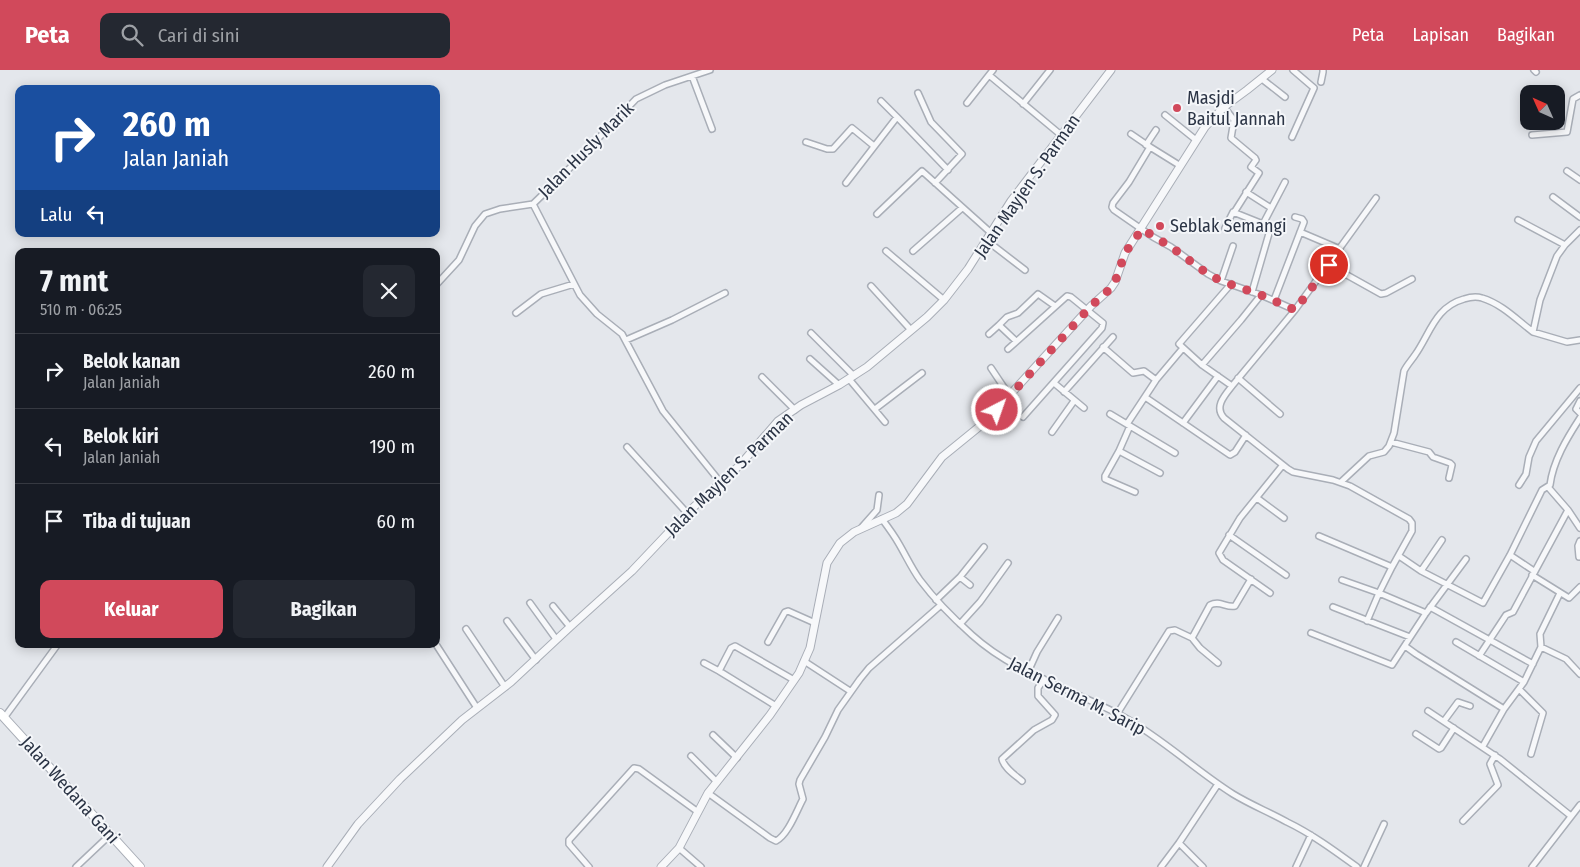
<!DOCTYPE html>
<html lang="id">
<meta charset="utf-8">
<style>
body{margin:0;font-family:"Fira Sans Condensed",sans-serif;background:#242831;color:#f1f3f6;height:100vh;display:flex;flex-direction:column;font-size:19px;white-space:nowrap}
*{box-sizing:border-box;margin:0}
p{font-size:16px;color:#9ea1a6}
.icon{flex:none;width:28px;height:28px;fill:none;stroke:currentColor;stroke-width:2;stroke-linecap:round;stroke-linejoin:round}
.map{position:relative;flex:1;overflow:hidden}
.details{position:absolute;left:15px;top:178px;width:425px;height:400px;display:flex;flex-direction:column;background:#171b24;border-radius:10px;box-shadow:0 2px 12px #0003}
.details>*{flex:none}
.top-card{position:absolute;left:15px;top:15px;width:425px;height:152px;border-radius:10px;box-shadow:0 2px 12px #0003;background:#1a4fa0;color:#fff;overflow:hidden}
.needle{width:32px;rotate:315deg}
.tools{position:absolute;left:1520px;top:15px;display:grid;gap:10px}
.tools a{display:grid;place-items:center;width:45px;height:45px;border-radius:10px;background:#171b24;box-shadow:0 2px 12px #0003;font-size:25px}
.pin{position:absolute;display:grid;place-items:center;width:42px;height:42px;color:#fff;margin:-21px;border:2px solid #fff;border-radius:50%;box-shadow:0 1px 5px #0007}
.me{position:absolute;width:55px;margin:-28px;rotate:41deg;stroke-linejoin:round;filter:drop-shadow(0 0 4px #0008)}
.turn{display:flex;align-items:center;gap:18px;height:105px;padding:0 25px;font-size:22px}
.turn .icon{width:65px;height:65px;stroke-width:2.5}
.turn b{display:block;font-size:35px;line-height:42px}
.then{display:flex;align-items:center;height:48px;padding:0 25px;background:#0003;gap:10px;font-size:19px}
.round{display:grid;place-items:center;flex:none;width:52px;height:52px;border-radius:10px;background:#242831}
.summary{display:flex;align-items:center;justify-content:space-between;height:85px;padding:0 25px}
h1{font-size:30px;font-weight:700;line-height:38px}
.primary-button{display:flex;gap:10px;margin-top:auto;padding:10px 25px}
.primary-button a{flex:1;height:58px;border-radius:10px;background:#d1495b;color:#fff;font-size:20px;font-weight:700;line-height:58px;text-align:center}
.primary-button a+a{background:#242831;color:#f1f3f6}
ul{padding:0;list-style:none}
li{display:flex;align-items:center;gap:15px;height:75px;padding:0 25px;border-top:1px solid #363941}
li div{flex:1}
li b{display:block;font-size:19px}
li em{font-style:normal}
header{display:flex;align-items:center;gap:30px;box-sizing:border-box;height:70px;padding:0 25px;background:#d1495b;color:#fff}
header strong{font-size:24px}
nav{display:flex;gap:28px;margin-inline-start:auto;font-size:18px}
.search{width:350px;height:45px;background:#242831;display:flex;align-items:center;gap:12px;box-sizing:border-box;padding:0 18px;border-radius:10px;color:#9ea1a6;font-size:19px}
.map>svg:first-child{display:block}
</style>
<header>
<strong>Peta</strong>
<div class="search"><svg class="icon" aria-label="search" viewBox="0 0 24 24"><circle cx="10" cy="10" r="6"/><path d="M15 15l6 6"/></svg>Cari di sini</div>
<nav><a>Peta</a><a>Lapisan</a><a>Bagikan</a></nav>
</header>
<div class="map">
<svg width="1580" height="797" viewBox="0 0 1580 797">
<rect width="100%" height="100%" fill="#e4e7ec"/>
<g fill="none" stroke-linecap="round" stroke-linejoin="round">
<defs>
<path id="minor" d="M 1534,0 L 1536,2
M 989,5 L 1061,65
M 692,6 L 712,59
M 1262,9 L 1285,27
M 1321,12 L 1323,2 L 1323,0
M 918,23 L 931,52 L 962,84 L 935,113
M 881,31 L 897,47
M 967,33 L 993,0
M 1023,34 L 1050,0
M 1224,37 L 1234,50 L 1231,68 L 1255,88 L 1256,90 L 1251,97 L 1259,103 L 1235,141
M 1165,45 L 1196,70
M 1131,64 L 1150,77
M 1532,65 L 1567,62 L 1573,29 L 1580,25
M 1292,67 L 1314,18 L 1293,0
M 806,72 L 827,79 L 833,79 L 852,58 L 874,76
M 1146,75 L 1156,60
M 1179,95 L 1150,77 L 1129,112 L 1113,133 L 1112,137 L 1114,140 L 1153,167 L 1171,177 L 1208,204 L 1221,211 L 1261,225 L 1295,240 L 1376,128
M 1567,101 L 1580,110
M 846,113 L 897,47 L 948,100
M 1246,122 L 1271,138
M 1553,127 L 1580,147
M 533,134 L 580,225 L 597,244 L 622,264 L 663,341 L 721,413
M 877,144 L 922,101 L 990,162
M 1518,150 L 1565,175 L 1580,160
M 1225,158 L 1233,142 L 1263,154
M 1300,162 L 1340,179
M 986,170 L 1025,200
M 886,181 L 944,230
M 913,181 L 962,138
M 1329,195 L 1381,224 L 1386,223 L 1412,209
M 1221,211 L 1233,176
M 1231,214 L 1179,274 L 1202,295 L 1232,316
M 436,215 L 459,190 L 475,156 L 485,144 L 500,139 L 533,134 L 563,105 L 636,29 L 665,15 L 710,0
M 871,216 L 911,260
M 1252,222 L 1270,160 L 1268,156 L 1263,154 L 1285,112
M 1274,230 L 1304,152 L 1302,149 L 1295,147
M 1295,240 L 1232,316 C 1224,326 1214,337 1224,348 L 1288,399 L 1293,402 L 1333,410 L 1350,416 L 1409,449 L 1412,453 L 1412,461 L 1392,497
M 516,243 L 541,224 L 574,214
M 999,255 L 1007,247 L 1018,243 L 1038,224 L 1055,236
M 1533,262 L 1567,272 L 1580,270
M 811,263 L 854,306
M 989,264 L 999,255 L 1016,271
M 626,270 L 672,250 L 725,223
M 1103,277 L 1133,303 L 1144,301 L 1156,310
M 1008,279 L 1067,226 L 1071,227 L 1103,253 L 1102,258 L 1023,347
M 810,289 L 839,315
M 1202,295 L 1241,250 L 1261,225
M 991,298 L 1009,325
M 762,307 L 795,340
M 1238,308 L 1280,344
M 849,309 L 885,352
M 1054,313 L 1084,338
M 1064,322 L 1113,267
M 1145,327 L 1230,385 L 1235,382 L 1246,365
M 1580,331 L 1576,339 L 1580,343
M 875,339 L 922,303
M 1110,344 L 1175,383
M 1183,353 L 1218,306
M 1127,354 L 1156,310 L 1183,278
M 1130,356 L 1119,381 L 1105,406 L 1105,409 L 1135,422
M 1052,362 L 1074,331
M 1391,372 L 1429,382 L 1433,387 L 1450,393 L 1452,395 L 1449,408
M 627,377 L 687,443
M 1119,381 L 1160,403
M 1341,412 L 1369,386 L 1384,382 L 1389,376 L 1394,363 L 1404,301 C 1407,295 1411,291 1415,285 C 1430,264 1435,237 1464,229 C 1470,227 1476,226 1482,228 C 1502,234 1517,250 1533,262 L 1540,230 L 1557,186 L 1565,175
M 1519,415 L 1526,404 L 1529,387 L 1536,371 L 1580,318
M 1548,417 L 1568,440 L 1580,458
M 1257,428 L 1284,448
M 882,449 C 888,457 894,465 899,474 C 906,486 912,499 920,510 C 935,530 953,548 972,565 C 1015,604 1072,619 1122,646 C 1162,668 1195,700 1233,724 C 1251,735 1269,742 1287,752 C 1312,764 1335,781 1357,797
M 862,457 L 877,440 L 879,425
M 1229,465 L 1286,505
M 1319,466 L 1392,497 L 1379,523 L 1367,551
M 1510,485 L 1534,501
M 1399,486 L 1421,501 L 1483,533 L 1510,485 L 1542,420 L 1550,415 C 1553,391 1567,368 1580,348
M 1579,487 L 1578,476 L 1580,471
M 1421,501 L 1442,470
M 1532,505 L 1569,528 L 1580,517
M 960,507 L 970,515
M 1342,510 L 1379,523 L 1426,543
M 1270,523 L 1223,490 L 1219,483 L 1240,448 L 1282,396
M 936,530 L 960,507 L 984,477
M 530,533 L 556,569
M 553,536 L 570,557
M 1333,537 L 1410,567
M 1430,537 L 1533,594
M 507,551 L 536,590
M 960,554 L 980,532 L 1008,493
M 466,559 L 505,617
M 1311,563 L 1392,595 L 1426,543 L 1466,489
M 1192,568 L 1200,578 L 1218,593
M 768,572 L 785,542 L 788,541 L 815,553
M 1456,572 L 1524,612
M 437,576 L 477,638
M 1405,576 L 1416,584 L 1504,639
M 1541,577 L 1566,589 L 1580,604
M 1479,586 L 1506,545 L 1513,542 L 1568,440
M 804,591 L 850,621
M 704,593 L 719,601
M 1028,602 L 1037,582 L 1058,548
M 1519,619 L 1543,643 L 1531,684
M 776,636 L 719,601 L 731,578 L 735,576 L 794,610
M 1428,641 L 1500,689 L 1571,746
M 1117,644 L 1169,561 L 1175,560 L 1192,568 L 1210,535 C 1220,530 1226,538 1235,536 L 1251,509
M 4,648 L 58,574
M 1444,651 L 1458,632 L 1470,636
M 1416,664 L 1439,679 L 1441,678 L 1454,658
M 713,665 L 737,688
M 1483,676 L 1504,639 L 1524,612 L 1541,577 L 1540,564 L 1560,523
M 691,686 L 717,712
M 1022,711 C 1015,705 1004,698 1002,689 L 1034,660 L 1052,650 L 1055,645 L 1038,626 L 1038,618 L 1044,609
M 708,723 L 770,768 L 776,771 C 788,765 797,740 803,729 L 799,714 L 800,710 L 825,667 L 838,640 L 860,609 L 869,598 L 941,535
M 1463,751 L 1498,715 L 1490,694 L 1495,685
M 1179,773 L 1203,797
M 679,778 L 701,797
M 76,797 L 111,764
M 589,797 L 569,774 L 569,770 L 634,698 L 639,699 L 698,742
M 1161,797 L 1179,773 L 1218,714
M 1296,797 L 1311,765
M 1364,797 L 1384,754
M 1532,797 L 1580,735"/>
<path id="tertiary" d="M 327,797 L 358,754 L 400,709 L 462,650 L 511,612 L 570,557 L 632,501 L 687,443 L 740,395 L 778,351 L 801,335 L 839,315 L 867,297 L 927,247 L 944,230 L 968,199 L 1011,131 L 1111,0
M 661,797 L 679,778 L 708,723 L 770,645 L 799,603 L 810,578 L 827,493 L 840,473 L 854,462 L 896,443 L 907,434 L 942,387 L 985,352 L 1091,236 L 1111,218 L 1115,212 L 1125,183 L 1205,57 L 1224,37 L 1247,20 L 1272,0"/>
<path id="secondary" d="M 0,643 L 140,797"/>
</defs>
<use href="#minor" stroke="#a9aeb7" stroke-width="8"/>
<use href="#tertiary" stroke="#a9aeb7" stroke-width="9"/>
<use href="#secondary" stroke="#a9aeb7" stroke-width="10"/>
<use href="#minor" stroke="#f7f8fa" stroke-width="5"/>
<use href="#tertiary" stroke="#f7f8fa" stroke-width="7"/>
<use href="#secondary" stroke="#fff" stroke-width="8"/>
</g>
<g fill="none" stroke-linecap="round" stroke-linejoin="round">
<path stroke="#d1495b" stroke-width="9" stroke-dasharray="0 16.2" d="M 997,340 L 1091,236 L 1111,218 L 1115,212 L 1125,183 L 1142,159 L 1171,177 L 1208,204 L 1221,211 L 1261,225 L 1295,240 L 1329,195"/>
</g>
<g fill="#d1495b" stroke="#f4f6f9" stroke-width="2">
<circle cx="1177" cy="38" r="5"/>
<circle cx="1160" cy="156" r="5"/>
</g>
<g text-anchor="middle" stroke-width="4" stroke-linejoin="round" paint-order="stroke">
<g font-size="18" fill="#2b3445" stroke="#f4f6f9" text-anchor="start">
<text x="1187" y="34">Masjdi<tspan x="1187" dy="21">Baitul Jannah</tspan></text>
<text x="1170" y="162">Seblak Semangi</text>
</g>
<g font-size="18" fill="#2b3445" stroke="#f4f6f9">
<text transform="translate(586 80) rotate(-45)" y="6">Jalan Husly Marik</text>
<text transform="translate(1027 116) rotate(-55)" y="6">Jalan Mayjen S. Parman</text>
<text transform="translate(729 404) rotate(-44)" y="6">Jalan Mayjen S. Parman</text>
<text transform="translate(1077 626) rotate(27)" y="6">Jalan Serma M. Sarip</text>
<text transform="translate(70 720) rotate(48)" y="6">Jalan Wedana Gani</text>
</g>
</g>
</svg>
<div class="tools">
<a><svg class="needle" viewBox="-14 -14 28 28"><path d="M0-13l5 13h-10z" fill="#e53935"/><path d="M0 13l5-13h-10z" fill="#9ea1a6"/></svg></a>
</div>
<div class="pin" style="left:1329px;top:195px;background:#d93025"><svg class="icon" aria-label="arrive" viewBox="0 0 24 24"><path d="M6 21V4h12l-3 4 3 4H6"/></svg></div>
<svg class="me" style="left:997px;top:340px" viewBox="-20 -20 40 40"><circle r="17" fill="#d1495b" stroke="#fff" stroke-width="3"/><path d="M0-11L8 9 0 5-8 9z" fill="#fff"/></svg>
<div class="top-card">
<div class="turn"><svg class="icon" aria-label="right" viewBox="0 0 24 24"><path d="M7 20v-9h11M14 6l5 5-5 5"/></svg><div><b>260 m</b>Jalan Janiah</div></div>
<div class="then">Lalu<svg class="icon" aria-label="left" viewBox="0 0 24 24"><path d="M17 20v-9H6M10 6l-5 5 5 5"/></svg></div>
</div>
<section class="details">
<div class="summary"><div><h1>7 mnt</h1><p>510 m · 06:25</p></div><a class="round"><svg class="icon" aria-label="close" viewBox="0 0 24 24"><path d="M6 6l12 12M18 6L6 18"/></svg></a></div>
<ul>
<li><svg class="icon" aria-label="right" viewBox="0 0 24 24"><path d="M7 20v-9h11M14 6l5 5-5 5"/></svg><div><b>Belok kanan</b><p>Jalan Janiah</p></div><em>260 m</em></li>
<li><svg class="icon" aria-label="left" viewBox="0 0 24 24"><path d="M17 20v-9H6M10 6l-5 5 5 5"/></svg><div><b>Belok kiri</b><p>Jalan Janiah</p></div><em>190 m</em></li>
<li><svg class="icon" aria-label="arrive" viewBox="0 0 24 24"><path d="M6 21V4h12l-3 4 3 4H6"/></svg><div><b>Tiba di tujuan</b></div><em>60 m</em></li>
</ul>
<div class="primary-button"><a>Keluar</a><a>Bagikan</a></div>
</section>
</div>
